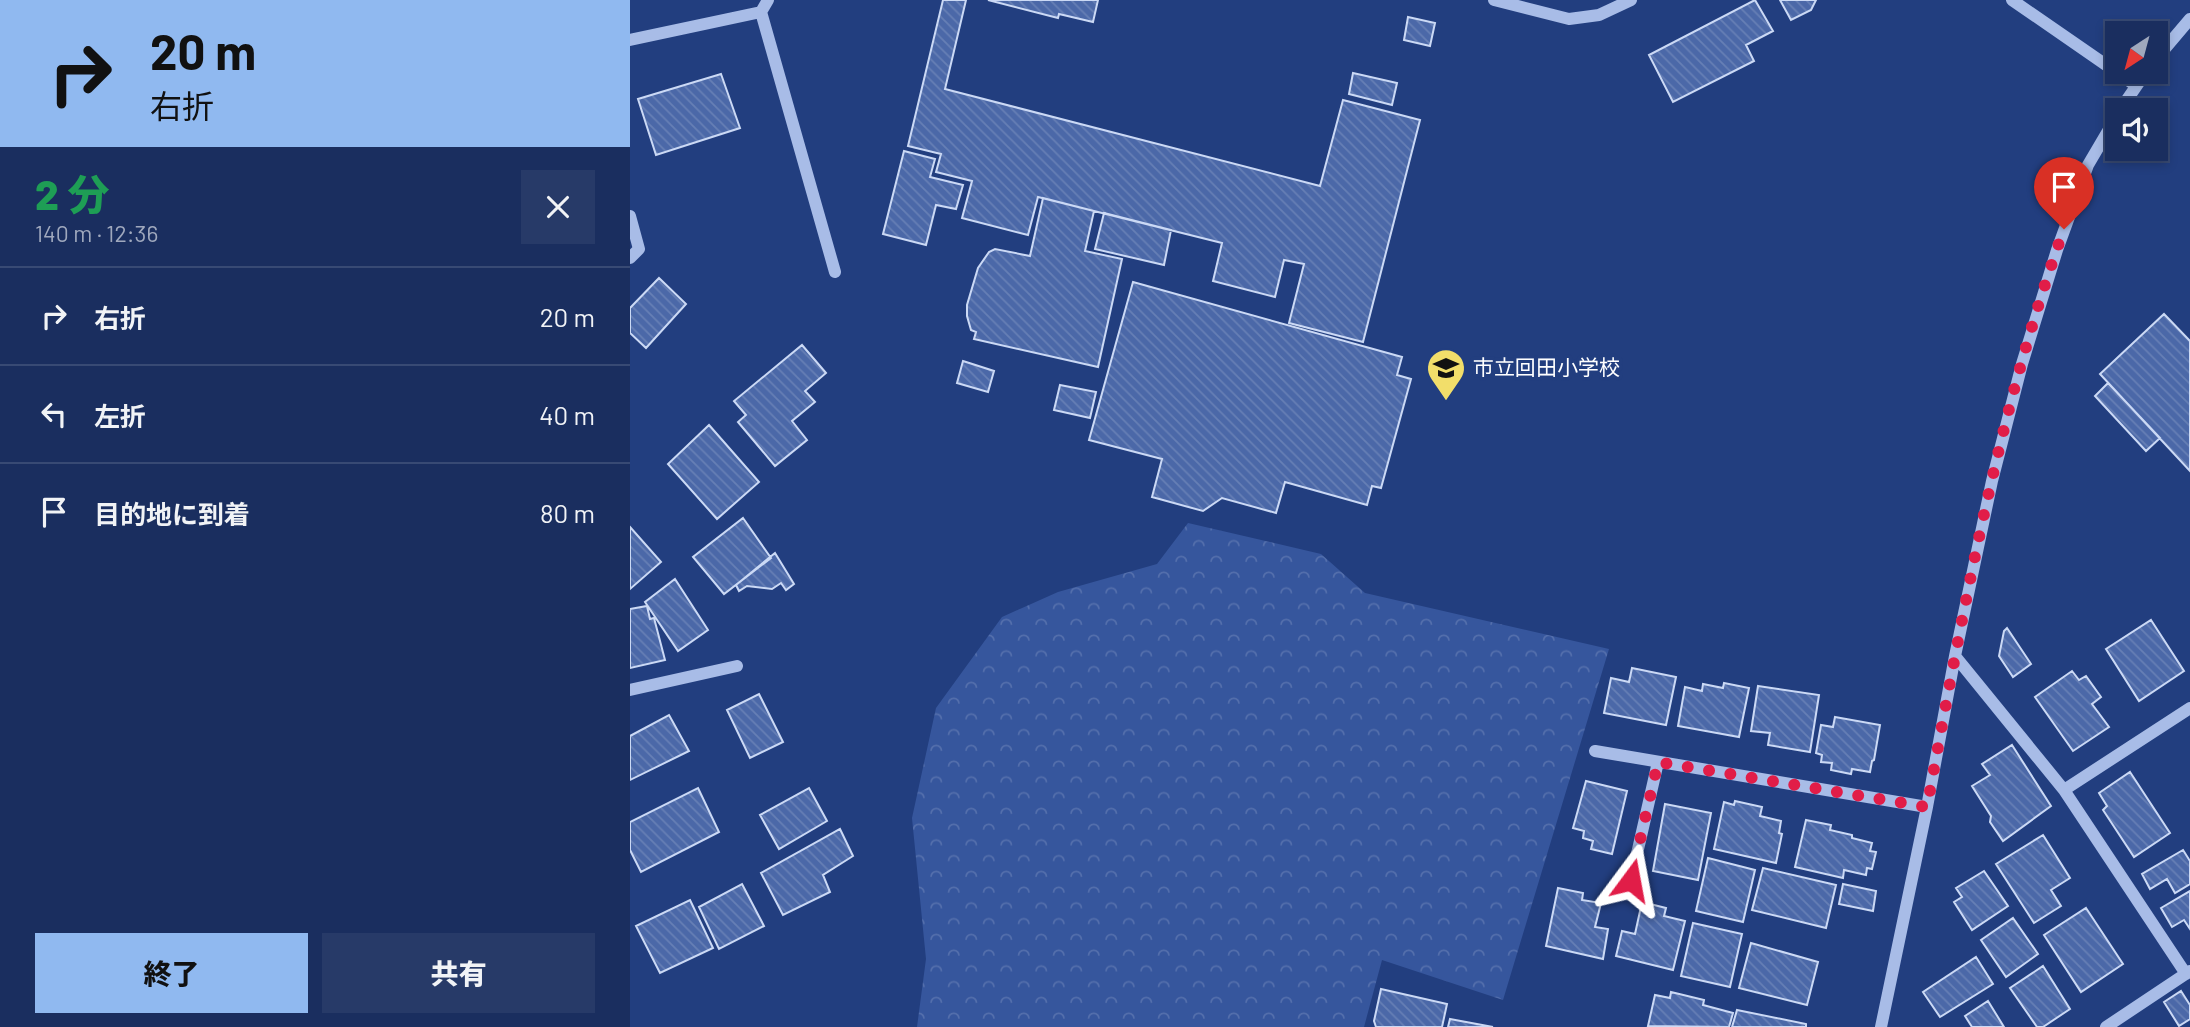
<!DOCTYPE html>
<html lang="ja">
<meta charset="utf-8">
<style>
body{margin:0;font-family:Barlow,"Noto Sans JP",sans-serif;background:#273a68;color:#f1f3f6;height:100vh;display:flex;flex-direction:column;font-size:26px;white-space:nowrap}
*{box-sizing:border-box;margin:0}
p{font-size:23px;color:#9fa8bd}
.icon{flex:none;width:38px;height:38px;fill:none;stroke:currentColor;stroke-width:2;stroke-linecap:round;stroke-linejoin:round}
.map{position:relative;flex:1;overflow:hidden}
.side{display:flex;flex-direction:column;background:#1a2e5f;width:630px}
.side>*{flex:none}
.top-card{background:#90b9f0;color:#111;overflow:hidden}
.needle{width:46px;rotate:216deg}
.controls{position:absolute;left:1475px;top:21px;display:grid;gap:14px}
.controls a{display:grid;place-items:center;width:63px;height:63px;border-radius:0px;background:#1a2e5f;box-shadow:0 4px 10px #0003,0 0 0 2px #384a74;font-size:35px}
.pin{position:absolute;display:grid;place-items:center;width:60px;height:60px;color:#fff;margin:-72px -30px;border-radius:50% 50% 50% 0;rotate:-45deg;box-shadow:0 0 7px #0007}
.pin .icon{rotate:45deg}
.me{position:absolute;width:77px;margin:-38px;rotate:13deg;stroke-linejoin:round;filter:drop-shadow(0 0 5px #0008)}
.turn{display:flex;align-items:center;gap:24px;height:147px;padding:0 35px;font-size:32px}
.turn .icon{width:91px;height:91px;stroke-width:2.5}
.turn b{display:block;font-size:49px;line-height:60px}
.round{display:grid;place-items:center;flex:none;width:74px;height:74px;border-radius:0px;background:#273a68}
.headline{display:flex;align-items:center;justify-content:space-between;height:119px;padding:0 35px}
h1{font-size:42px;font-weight:800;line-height:52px;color:#1e9e55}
.button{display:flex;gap:14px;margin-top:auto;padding:14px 35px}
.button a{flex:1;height:80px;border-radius:0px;background:#90b9f0;color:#111;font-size:28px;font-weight:800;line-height:80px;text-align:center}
.button a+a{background:#273a68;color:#f1f3f6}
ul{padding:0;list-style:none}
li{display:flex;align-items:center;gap:21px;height:98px;padding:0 35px;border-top:2px solid #384a74}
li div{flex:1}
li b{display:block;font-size:26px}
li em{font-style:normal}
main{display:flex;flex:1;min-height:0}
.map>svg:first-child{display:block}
</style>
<main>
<section class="side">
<div class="top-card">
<div class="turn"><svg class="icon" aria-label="right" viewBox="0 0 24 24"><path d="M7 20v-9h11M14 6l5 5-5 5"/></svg><div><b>20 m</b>右折</div></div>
</div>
<div class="headline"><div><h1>2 分</h1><p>140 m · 12:36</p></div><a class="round"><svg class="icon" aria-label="close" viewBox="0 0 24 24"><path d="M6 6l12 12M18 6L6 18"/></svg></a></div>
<ul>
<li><svg class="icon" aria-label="right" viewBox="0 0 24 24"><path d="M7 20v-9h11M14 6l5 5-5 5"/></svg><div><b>右折</b></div><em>20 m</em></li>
<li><svg class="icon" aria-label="left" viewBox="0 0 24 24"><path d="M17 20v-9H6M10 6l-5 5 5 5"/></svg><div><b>左折</b></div><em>40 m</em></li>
<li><svg class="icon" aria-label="arrive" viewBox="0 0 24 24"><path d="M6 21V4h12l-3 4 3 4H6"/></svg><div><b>目的地に到着</b></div><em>80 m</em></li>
</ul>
<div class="button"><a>終了</a><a>共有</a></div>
</section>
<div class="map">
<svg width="1560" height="1027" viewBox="0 0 1560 1027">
<defs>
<pattern id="forest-crowns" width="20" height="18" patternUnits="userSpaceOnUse" patternTransform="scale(1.75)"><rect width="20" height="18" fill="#36569d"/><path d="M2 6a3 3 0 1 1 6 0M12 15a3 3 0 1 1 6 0" fill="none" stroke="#546fac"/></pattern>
<pattern id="building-back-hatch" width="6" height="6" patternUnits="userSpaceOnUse" patternTransform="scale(1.75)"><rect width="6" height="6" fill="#4b68a8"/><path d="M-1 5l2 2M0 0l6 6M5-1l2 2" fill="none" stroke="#667fb5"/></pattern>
</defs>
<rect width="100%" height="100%" fill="#223e7f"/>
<path fill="url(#forest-crowns)" d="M 558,523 L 691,554 L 735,593 L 979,649 L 873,1000 L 752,960 L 734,1027 L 287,1027 L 296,959 L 282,818 L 306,708 L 372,617 L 428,592 L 527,564 Z"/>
<path fill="url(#building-back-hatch)" stroke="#cbd9f5" stroke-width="2" d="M 313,0 L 336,0 L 315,89 L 690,186 L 713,100 L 790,120 L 733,342 L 659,323 L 674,264 L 654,260 L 645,297 L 583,281 L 592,243 L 408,197 L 398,235 L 332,218 L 342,181 L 306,172 L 311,154 L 278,146 Z
M 358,0 L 468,0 L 463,22 L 429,14 L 428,18 Z
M 1125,0 L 1143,31 L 1116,45 L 1124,61 L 1043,102 L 1019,55 Z
M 1150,0 L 1186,0 L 1181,10 L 1161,20 Z
M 778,17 L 805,23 L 800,46 L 774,40 Z
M 723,73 L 767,83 L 762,105 L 719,94 Z
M 91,74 L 110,128 L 26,155 L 8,99 Z
M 274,151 L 305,159 L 300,177 L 333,185 L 326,209 L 306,205 L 296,245 L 253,234 Z
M 413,198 L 464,211 L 455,251 L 492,259 L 468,367 L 344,339 L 346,332 L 341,330 L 337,316 L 337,305 L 348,268 L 359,252 L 365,249 L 400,256 Z
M 474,213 L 541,230 L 534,265 L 465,249 Z
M 29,278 L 56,304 L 16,348 L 0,333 L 0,308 Z
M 503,282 L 772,357 L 767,375 L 781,379 L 751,488 L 742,486 L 737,505 L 655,482 L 646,513 L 592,498 L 573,511 L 522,497 L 532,459 L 459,440 Z
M 1534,314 L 1560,341 L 1560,471 L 1470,374 Z
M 172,345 L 196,373 L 175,391 L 185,402 L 162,421 L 177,440 L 145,466 L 108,422 L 116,415 L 104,401 Z
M 333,361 L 364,371 L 358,392 L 327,383 Z
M 1478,383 L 1530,438 L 1516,451 L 1465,396 Z
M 430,385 L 466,392 L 460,418 L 424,410 Z
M 79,425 L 129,482 L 87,519 L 38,464 Z
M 113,518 L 141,558 L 94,594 L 63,557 Z
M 0,527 L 31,562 L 0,589 Z
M 145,553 L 164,584 L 156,590 L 151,583 L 142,589 L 117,586 L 109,591 L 106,585 Z
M 45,579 L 78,630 L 48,651 L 15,602 Z
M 17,606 L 20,619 L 24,618 L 35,660 L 0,668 L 0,609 Z
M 1521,620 L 1554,671 L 1509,701 L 1476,649 Z
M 1377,628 L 1401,664 L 1383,677 L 1369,656 L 1374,631 Z
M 1002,668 L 1046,677 L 1036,725 L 974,713 L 981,678 L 999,682 Z
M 1442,671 L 1449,680 L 1456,676 L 1471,697 L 1462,704 L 1479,727 L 1443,751 L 1405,697 Z
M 1094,683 L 1119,688 L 1109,737 L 1048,726 L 1055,687 L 1072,691 L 1073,684 L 1093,688 Z
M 1128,686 L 1189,695 L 1180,752 L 1138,745 L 1140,733 L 1121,731 Z
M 129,694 L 153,742 L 120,758 L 97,710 Z
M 39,715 L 59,751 L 0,780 L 0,736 Z
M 1205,717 L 1250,725 L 1244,760 L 1242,761 L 1240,772 L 1222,769 L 1221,774 L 1201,770 L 1202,763 L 1191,762 L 1192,755 L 1186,753 L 1191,725 L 1203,727 Z
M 1382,745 L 1421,806 L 1373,841 L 1360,822 L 1361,816 L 1342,786 L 1360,775 L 1352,764 Z
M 1500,772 L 1540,833 L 1504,857 L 1473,810 L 1477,806 L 1469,793 Z
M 956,781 L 997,791 L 982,854 L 961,849 L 963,841 L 953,838 L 954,831 L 943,828 Z
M 68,788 L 89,832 L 11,872 L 0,850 L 0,822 Z
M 179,788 L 197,821 L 149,849 L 130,815 Z
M 1105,801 L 1132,807 L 1130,816 L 1151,821 L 1149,833 L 1152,834 L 1146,863 L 1084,849 L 1094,802 L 1104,805 Z
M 1035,804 L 1081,813 L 1068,880 L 1023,871 Z
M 1176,820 L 1201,825 L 1200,830 L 1222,835 L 1222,838 L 1242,843 L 1240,851 L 1246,852 L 1242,869 L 1237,868 L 1236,875 L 1214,870 L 1213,878 L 1165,867 Z
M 210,829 L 223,856 L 193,875 L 200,892 L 153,915 L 131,873 Z
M 1413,835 L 1440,878 L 1421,890 L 1431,906 L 1404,923 L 1366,864 Z
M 1553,850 L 1560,861 L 1560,884 L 1545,893 L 1537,879 L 1520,889 L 1512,874 Z
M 1078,858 L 1125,870 L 1113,922 L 1066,911 Z
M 1133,868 L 1206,885 L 1196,928 L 1122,910 Z
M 1354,871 L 1378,906 L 1342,930 L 1324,902 L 1332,897 L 1326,888 Z
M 112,884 L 134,926 L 89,949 L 69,907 Z
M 1213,884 L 1246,891 L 1243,911 L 1209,904 Z
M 928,888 L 953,893 L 952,900 L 971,903 L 965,927 L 978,929 L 973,959 L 916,946 Z
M 1560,891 L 1560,929 L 1554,920 L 1542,927 L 1531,908 Z
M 60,900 L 83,948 L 30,973 L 6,926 Z
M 1012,902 L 1036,908 L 1034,916 L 1055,921 L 1043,970 L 986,956 L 992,931 L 1005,934 Z
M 1456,908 L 1493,964 L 1451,992 L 1414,935 Z
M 1383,918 L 1408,954 L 1376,977 L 1351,940 Z
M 1063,923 L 1112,934 L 1100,987 L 1051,976 Z
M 1121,943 L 1188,962 L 1177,1005 L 1109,988 Z
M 1346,957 L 1363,984 L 1310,1017 L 1293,992 Z
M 1413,966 L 1440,1009 L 1413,1027 L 1407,1027 L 1380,988 Z
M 751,989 L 817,1004 L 812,1027 L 746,1027 L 744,1021 Z
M 1551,991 L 1560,1005 L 1560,1019 L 1549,1026 L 1534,1002 Z
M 1041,992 L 1074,1000 L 1073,1005 L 1103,1013 L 1099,1027 L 1018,1026 L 1025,995 L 1040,998 Z
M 1358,1001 L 1374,1027 L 1342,1027 L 1335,1016 Z
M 1107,1010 L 1176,1024 L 1176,1027 L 1102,1027 Z
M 820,1019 L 863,1027 L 818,1027 Z"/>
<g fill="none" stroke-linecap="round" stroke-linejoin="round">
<path stroke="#a8bce7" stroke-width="12" d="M 864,0 L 939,19 L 969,15 L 1001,0
M 1382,0 L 1505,85
M 131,12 L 205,272
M 0,40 L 131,12 L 138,0
M 1526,59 L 1560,19
M 1490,110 L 1516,72
M 0,216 L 9,249 L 0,258
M 1325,656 L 1434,790 L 1556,974
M 0,690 L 107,666
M 965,751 L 1297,807
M 1434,790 L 1560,708
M 1001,880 L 1028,762
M 1251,1027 L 1297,807 L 1325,656 L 1362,481 L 1392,364 L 1427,250 L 1458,165 L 1488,114
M 1476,1027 L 1560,971"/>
</g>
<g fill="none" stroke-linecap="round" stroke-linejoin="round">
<path stroke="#e11d48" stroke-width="12" stroke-dasharray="0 21.6" d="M 1001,880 L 1028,762 L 1297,807 C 1333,613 1367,415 1434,229"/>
</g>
<defs>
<symbol id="school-pin" viewBox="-11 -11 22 30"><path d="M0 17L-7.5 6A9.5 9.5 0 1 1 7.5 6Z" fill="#f2de6a" stroke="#223e7f"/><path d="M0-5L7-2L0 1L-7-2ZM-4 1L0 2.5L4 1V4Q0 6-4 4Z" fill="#111"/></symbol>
</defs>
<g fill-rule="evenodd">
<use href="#school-pin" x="794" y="346" width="44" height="60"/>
</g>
<g text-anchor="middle" stroke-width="7" stroke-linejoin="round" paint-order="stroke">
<g font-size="21" fill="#fff" stroke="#223e7f" text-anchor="start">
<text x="843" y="375">市立回田小学校</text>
</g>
</g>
</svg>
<div class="controls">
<a><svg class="needle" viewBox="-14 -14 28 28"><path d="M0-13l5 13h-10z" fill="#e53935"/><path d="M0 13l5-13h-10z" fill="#9fa8bd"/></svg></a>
<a><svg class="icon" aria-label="sound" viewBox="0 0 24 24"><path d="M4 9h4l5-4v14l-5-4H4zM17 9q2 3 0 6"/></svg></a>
</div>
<div class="pin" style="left:1434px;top:229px;background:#d93025"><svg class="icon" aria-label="arrive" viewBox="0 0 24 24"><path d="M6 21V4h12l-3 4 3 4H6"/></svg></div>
<svg class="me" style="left:1001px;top:880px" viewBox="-20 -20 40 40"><path d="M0-17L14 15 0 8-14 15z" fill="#e11d48" stroke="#fff" stroke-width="4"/></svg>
</div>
</main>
